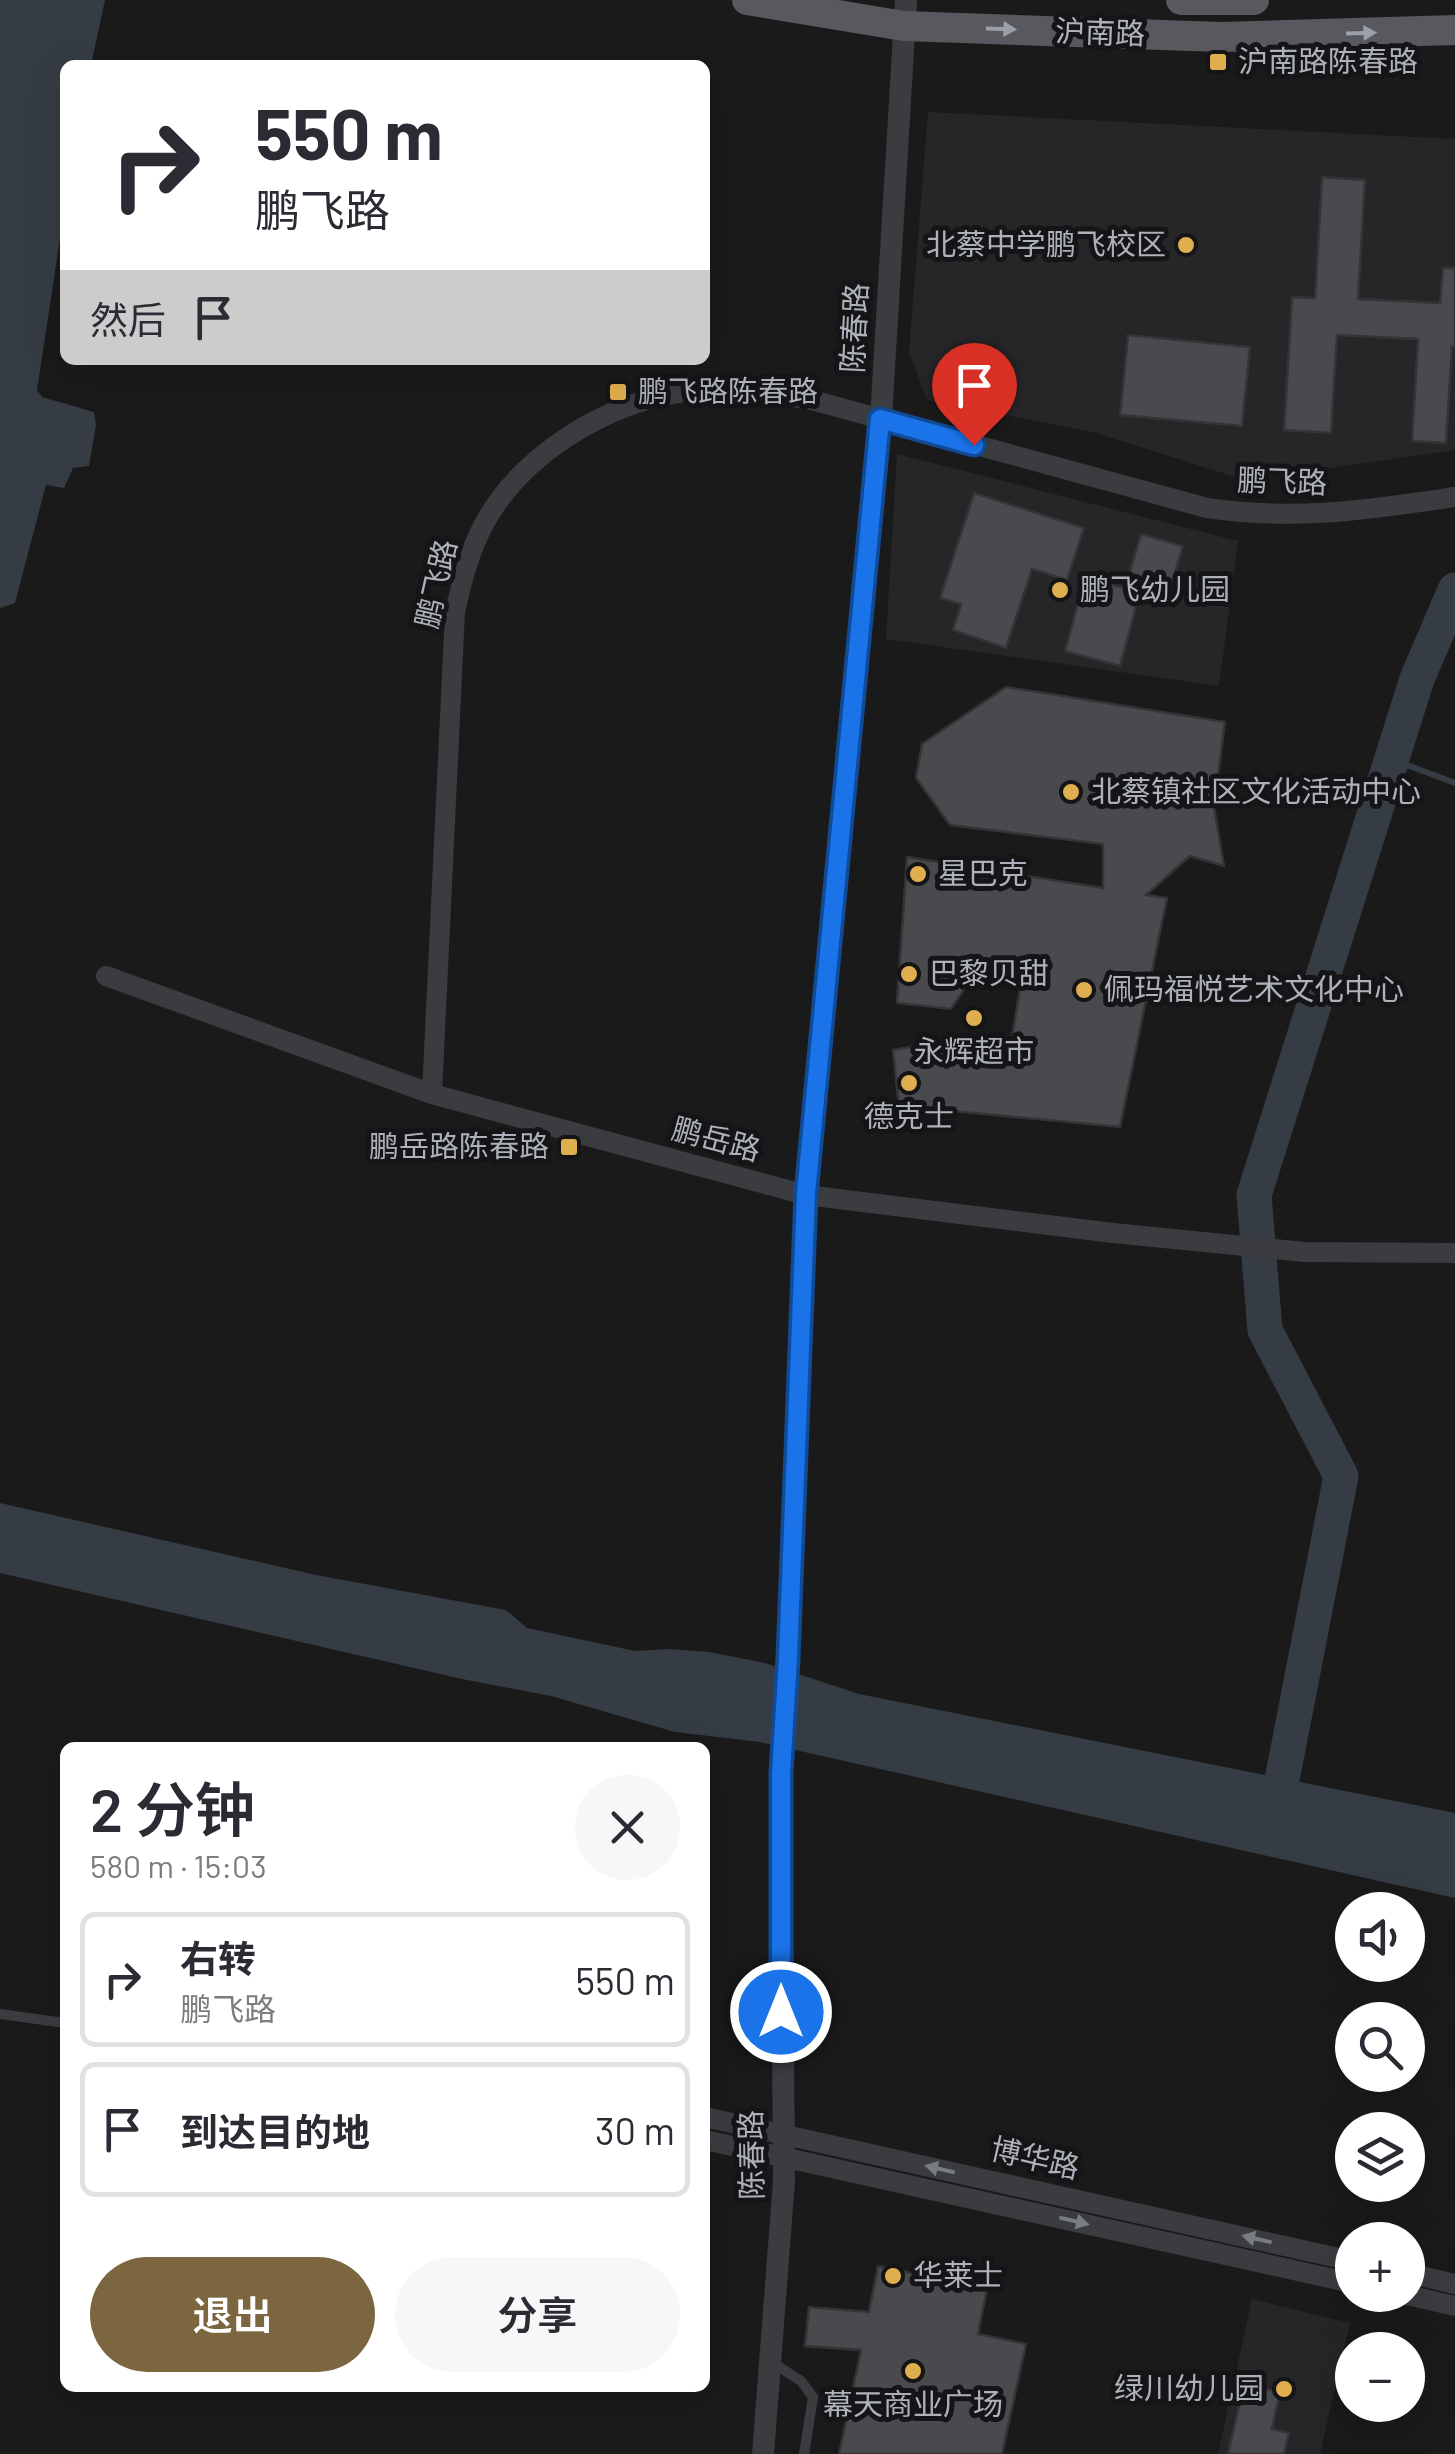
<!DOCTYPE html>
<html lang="zh">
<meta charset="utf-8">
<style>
body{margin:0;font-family:Barlow,"Noto Sans SC",sans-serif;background:#f7f7f7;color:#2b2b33;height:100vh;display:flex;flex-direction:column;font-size:38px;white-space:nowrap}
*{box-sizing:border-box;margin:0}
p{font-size:32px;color:#7c7c81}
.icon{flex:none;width:55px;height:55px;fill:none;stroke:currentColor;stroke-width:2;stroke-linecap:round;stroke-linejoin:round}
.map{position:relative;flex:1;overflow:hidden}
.panel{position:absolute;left:60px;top:1742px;width:650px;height:650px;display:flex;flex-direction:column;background:#fff;border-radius:15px;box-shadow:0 10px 40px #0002}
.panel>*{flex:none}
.top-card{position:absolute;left:60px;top:60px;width:650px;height:305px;border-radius:15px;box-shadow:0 10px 40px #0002;background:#fff;color:#2b2b33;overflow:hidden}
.fabs{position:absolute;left:1335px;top:1892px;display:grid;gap:20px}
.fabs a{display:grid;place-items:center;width:90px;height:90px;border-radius:50%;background:#fff;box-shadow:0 10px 40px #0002;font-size:50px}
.pin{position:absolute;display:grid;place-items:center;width:85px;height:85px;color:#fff;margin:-102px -42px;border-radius:50% 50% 50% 0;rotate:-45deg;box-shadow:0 0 10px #0007}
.pin .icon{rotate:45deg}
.me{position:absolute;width:110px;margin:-55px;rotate:0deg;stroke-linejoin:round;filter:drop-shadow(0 0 8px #0008)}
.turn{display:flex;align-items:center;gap:35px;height:210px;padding:0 30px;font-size:45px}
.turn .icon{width:130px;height:130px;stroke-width:2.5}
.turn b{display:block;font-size:70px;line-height:85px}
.then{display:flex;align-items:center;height:95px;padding:0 30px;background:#0003;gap:20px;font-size:38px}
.round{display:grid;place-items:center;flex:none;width:105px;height:105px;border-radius:52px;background:#f7f7f7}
.head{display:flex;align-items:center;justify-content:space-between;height:170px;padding:0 30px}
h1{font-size:60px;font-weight:600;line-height:75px}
.primary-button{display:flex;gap:20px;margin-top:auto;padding:20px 30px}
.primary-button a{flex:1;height:115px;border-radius:60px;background:#7c663f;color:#fff;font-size:40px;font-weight:600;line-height:115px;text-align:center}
.primary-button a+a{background:#f7f7f7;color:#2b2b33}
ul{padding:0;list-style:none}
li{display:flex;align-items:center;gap:30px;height:135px;margin:0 20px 15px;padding:0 10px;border:5px solid #e1e1e2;border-radius:15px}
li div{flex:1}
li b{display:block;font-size:38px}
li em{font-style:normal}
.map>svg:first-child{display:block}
</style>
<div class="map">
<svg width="1455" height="2454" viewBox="0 0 1455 2454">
<rect width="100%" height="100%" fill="#1a1a1b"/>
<path fill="#262628" d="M 928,112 L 1455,139 L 1455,450 L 1245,480 L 1093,432 L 927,400 L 909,352 Z
M 897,454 L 1238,541 L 1219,686 L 886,639 Z
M 1252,2299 L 1350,2323 L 1320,2454 L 1218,2454 Z"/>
<path fill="#353c43" d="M 0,0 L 105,0 L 91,65 L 65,65 L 65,206 L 37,390 L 42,397 L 94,412 L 96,425 L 89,466 L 73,468 L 64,488 L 46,485 L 15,603 L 0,608 Z
M 0,1503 L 316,1575 L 506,1610 L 527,1628 L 635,1651 L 668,1649 L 709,1652 L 765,1663 L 859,1694 L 1455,1813 L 1455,1898 L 760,1742 L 675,1732 L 551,1696 L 462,1679 L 0,1573 Z"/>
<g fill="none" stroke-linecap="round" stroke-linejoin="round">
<path stroke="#353c43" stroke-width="6" d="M 1391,759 L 1455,783"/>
<path stroke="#353c43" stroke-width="35" d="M 1273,1826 L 1341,1476 L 1265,1330 L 1254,1195 L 1417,679 L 1455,590"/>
</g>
<path fill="#494a4d" stroke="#343437" stroke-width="2.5" d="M 1322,177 L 1365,180 L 1358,299 L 1440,303 L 1443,268 L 1455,268 L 1455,347 L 1452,347 L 1446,443 L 1412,441 L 1418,339 L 1337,335 L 1331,433 L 1284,430 L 1292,297 L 1315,298 Z
M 1128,335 L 1250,347 L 1242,426 L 1120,415 Z
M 974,493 L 1084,528 L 1067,580 L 1032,569 L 1006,648 L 953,630 L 961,604 L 940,598 Z
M 1141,534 L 1183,546 L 1169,592 L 1142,584 L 1120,666 L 1065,651 L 1085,578 L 1125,588 Z
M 1006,687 L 1225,722 L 1214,807 L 1224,866 L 1190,856 L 1146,895 L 1167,898 L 1120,1127 L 899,1106 L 893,1050 L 987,1034 L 1012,1037 L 1022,977 L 977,970 L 951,1009 L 897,1003 L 907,857 L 1103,888 L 1103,844 L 950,825 L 916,778 L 922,744 Z
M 878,2266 L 987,2289 L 978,2334 L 1026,2344 L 1002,2454 L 839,2454 L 861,2350 L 805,2346 L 809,2307 L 869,2312 Z
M 1244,2384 L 1280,2392 L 1272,2429 L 1289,2433 L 1284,2454 L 1228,2454 Z"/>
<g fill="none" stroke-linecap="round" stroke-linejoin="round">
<path stroke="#3b3c40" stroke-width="10" d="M 0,2014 L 65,2023
M 770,2361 L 801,2381 L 813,2397 L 804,2454"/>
<path stroke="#3b3c40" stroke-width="20" d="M 106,976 L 432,1094 L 806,1195 L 1113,1233 L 1304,1252 L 1455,1253
M 432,1094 L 455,612 C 462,581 469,552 484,524 C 522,454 606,403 684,392 C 724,386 768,394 808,399 L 1207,508 C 1298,521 1365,510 1455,497
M 705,2117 L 1352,2261
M 705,2140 L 1352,2283
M 1408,2273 L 1455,2284
M 1407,2295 L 1455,2306"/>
<path stroke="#3b3c40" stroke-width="22" d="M 763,2454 L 784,2181 L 781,1773 L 788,1659 L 806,1195 L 881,419 L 906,0"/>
<path stroke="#57595f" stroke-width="30" d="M 747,0 L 904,26 L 1221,37 L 1455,30
M 1181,0 L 1254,0"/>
</g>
<defs><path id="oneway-solid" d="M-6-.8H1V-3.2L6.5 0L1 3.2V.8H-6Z" transform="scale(2.5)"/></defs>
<g fill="#9c9fa7">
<use href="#oneway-solid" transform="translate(1001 29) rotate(2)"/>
<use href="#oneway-solid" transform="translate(1361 33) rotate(-2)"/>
</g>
<g fill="#7a7c83">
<use href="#oneway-solid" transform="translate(940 2169) rotate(-167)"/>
<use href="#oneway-solid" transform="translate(1074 2221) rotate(13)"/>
<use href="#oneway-solid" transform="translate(1257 2239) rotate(-167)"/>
</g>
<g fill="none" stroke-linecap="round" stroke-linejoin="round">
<defs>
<path id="route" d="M 781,2012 L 781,1773 L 788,1658 L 806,1194 L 880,419 L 974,445"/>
</defs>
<use href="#route" stroke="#114b97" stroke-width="25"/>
<use href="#route" stroke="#1a73e8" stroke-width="18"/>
</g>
<g fill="#dfae4e" stroke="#151416" stroke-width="4">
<rect x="1208" y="52" width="20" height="20" rx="5"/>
<circle cx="1186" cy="245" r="10"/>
<rect x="608" y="382" width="20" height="20" rx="5"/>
<circle cx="1060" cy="590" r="10"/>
<circle cx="1071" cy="792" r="10"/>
<circle cx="918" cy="874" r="10"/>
<circle cx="909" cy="974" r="10"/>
<circle cx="1084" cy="990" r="10"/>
<circle cx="974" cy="1018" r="10"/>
<circle cx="909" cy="1083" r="10"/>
<rect x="559" y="1137" width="20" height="20" rx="5"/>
<circle cx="893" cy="2276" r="10"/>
<circle cx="913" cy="2371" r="10"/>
<circle cx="1284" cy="2389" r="10"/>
</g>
<g text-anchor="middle" stroke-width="10" stroke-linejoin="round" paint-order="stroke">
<g font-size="30" fill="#adb1b9" stroke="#151416">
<text transform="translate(1100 33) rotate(2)" y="10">沪南路</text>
<text transform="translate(855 328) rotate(-87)" y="10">陈春路</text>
<text transform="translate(1282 482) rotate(2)" y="10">鹏飞路</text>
<text transform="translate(437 584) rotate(-77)" y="10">鹏飞路</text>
<text transform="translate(716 1140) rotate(15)" y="10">鹏岳路</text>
<text transform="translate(752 2155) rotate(-91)" y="10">陈春路</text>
<text transform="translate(1035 2159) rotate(13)" y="10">博华路</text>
</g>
<g font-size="30" fill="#adb1b9" stroke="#151416" text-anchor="start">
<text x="1238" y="72">沪南路陈春路</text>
<text x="1166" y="255" text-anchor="end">北蔡中学鹏飞校区</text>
<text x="638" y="402">鹏飞路陈春路</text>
<text x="1080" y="600">鹏飞幼儿园</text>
<text x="1091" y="802">北蔡镇社区文化活动中心</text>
<text x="938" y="884">星巴克</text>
<text x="929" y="984">巴黎贝甜</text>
<text x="1104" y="1000">佩玛福悦艺术文化中心</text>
<text x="974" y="1062" text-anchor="middle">永辉超市</text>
<text x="909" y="1127" text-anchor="middle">德克士</text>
<text x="549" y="1157" text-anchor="end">鹏岳路陈春路</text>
<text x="913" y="2286">华莱士</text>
<text x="1264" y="2399" text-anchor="end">绿川幼儿园</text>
<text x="913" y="2415" text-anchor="middle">幕天商业广场</text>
</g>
</g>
</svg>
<div class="fabs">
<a><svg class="icon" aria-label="sound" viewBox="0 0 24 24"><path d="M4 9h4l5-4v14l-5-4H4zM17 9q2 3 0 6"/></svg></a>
<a><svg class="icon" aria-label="search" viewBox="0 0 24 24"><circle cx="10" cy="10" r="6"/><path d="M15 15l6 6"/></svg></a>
<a><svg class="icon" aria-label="layers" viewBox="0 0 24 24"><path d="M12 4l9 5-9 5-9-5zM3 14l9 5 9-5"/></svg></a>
<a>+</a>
<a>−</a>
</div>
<div class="pin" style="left:974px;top:445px;background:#d93025"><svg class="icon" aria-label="arrive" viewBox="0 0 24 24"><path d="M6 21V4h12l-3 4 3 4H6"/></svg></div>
<svg class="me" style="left:781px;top:2012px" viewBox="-20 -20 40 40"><circle r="17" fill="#1a73e8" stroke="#fff" stroke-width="3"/><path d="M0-11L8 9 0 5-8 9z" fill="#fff"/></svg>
<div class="top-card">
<div class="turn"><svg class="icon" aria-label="right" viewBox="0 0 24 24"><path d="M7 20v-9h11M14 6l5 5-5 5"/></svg><div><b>550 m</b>鹏飞路</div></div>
<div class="then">然后<svg class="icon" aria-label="arrive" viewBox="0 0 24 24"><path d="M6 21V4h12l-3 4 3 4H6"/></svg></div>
</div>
<section class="panel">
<div class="head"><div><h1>2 分钟</h1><p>580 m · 15:03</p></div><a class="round"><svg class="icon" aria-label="close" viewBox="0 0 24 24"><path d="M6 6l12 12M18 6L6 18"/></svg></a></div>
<ul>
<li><svg class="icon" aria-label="right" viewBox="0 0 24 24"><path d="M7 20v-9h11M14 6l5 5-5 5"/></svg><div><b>右转</b><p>鹏飞路</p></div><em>550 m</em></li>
<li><svg class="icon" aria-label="arrive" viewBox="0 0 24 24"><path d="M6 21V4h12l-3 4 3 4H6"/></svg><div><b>到达目的地</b></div><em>30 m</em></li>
</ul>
<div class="primary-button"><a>退出</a><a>分享</a></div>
</section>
</div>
